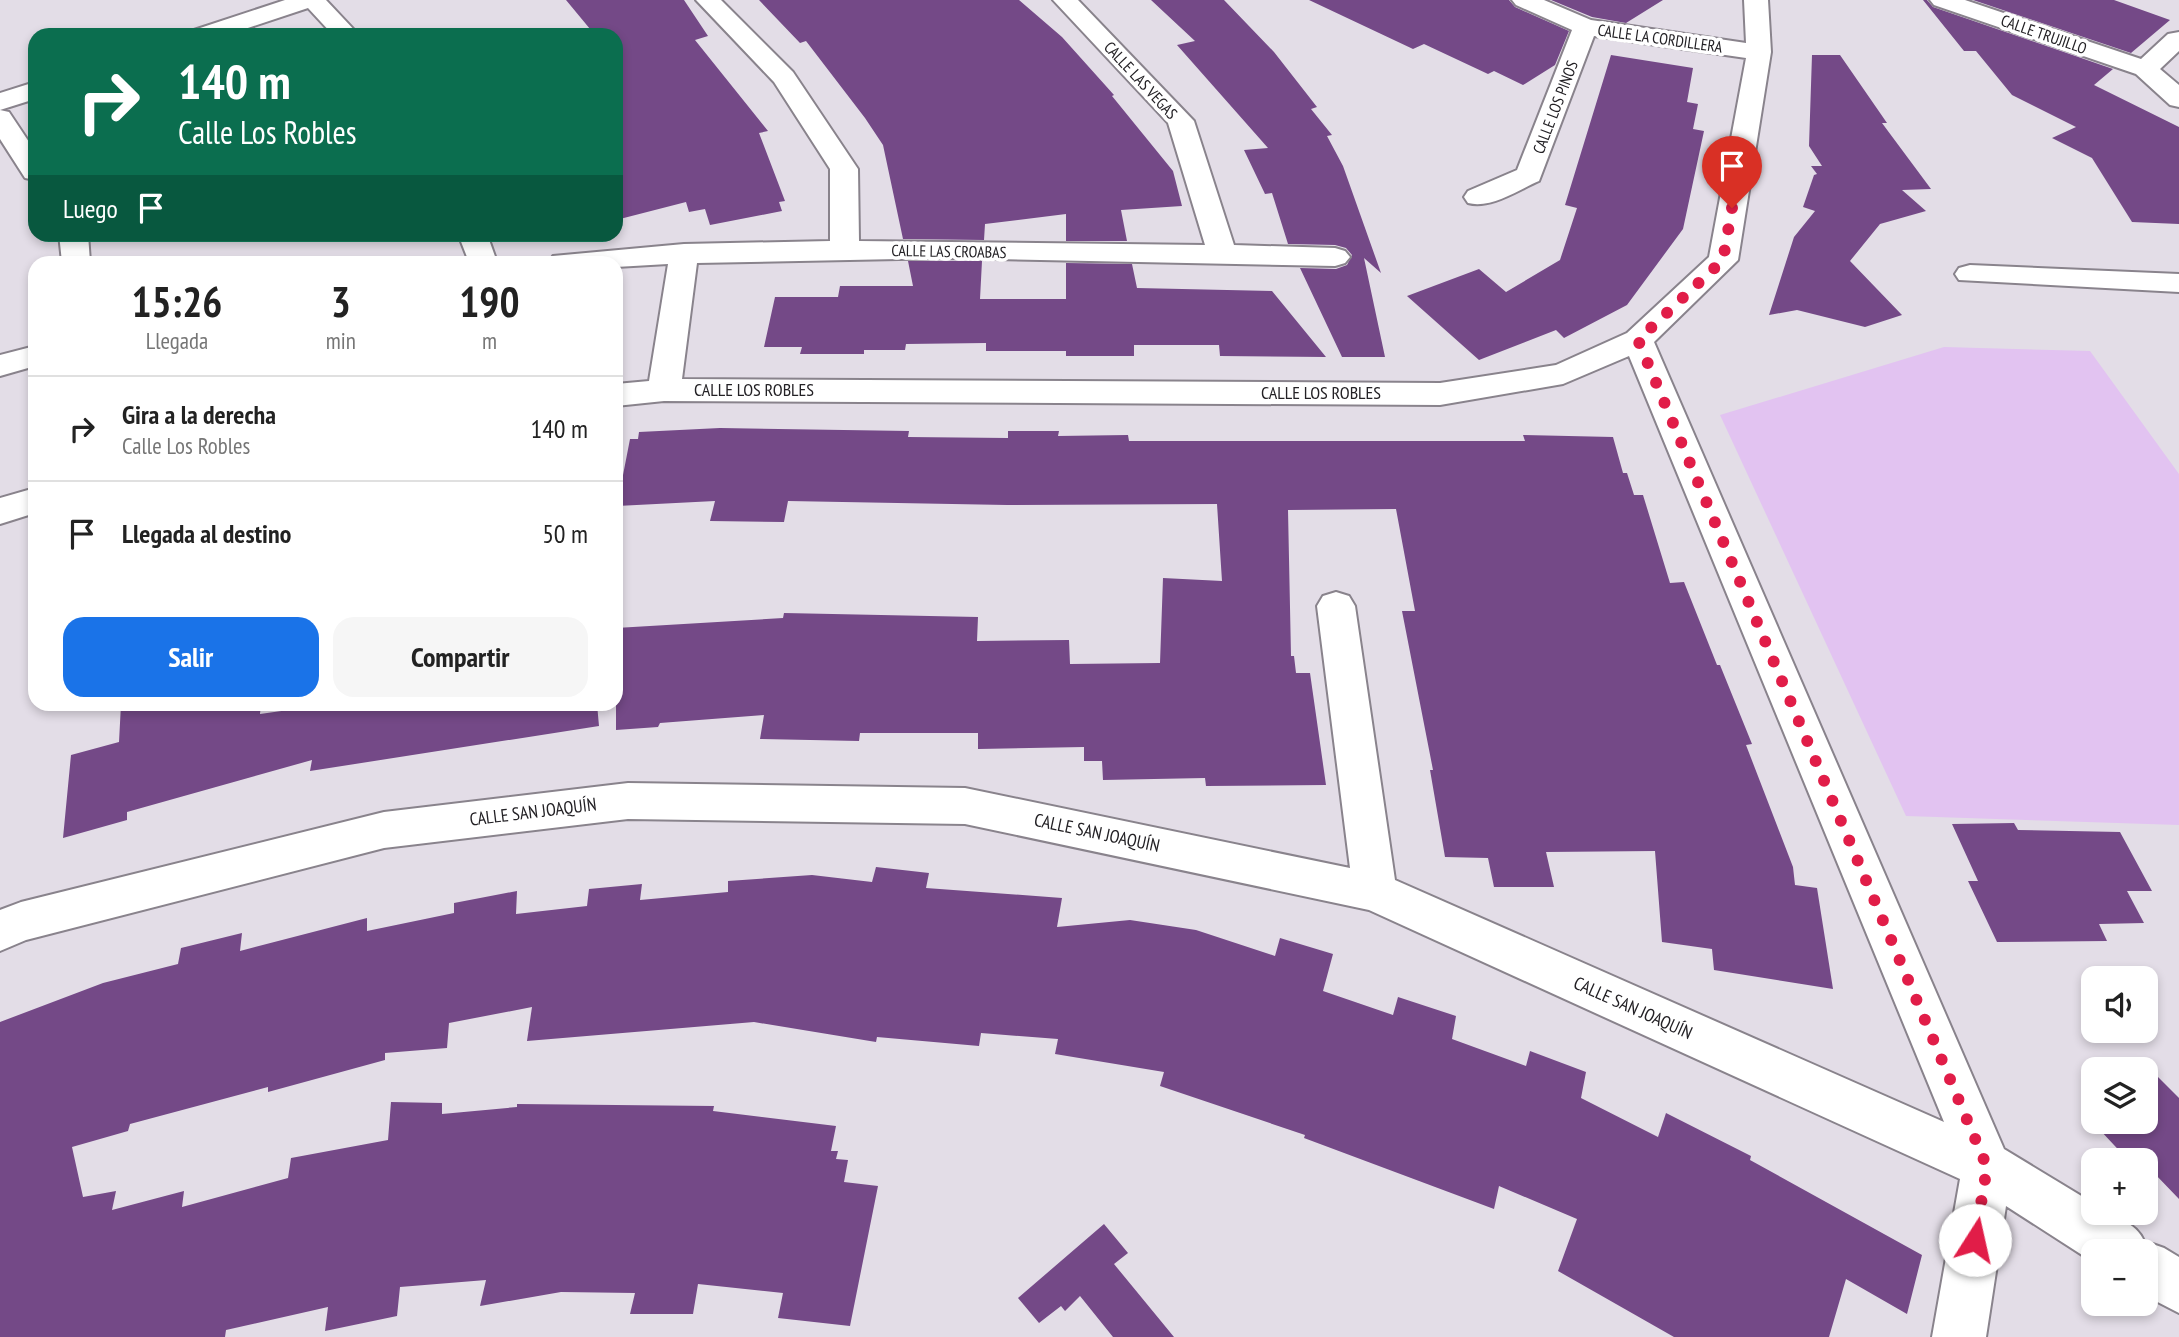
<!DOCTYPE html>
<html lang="es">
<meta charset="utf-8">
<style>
body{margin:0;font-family:"PT Sans Narrow",sans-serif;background:#f6f6f6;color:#222;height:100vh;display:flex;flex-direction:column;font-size:26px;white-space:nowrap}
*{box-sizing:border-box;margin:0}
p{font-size:23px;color:#767676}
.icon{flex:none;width:38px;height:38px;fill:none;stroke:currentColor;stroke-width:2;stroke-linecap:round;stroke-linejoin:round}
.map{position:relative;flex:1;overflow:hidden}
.details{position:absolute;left:28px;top:256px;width:595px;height:455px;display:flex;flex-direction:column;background:#fff;border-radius:21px;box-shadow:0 4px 10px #0003}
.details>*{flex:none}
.guide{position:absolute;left:28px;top:28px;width:595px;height:214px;border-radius:21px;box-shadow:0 4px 10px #0003;background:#0b6e4f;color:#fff;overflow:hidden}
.buttons{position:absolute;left:2081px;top:966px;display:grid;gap:14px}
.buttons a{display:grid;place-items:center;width:77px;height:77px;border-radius:14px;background:#fff;box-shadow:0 4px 10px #0003;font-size:35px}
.pin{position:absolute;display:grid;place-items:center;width:60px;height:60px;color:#fff;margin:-72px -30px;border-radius:50% 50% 50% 0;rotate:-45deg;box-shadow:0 0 7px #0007}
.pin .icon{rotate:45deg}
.me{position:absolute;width:77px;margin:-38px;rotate:10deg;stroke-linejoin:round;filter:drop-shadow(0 0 5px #0008)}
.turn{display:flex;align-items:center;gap:24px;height:147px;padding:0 35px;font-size:32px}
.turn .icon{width:91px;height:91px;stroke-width:2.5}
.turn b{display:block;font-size:49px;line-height:60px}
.then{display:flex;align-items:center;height:66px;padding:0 35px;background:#0003;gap:14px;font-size:26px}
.eta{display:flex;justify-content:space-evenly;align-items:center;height:119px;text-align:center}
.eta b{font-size:42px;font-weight:800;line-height:49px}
.cta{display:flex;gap:14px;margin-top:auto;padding:14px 35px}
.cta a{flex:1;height:80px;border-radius:21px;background:#1a73e8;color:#fff;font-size:28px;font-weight:800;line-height:80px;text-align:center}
.cta a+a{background:#f6f6f6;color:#222}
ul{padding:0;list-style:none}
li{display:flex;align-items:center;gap:21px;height:105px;padding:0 35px;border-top:2px solid #e0e0e0}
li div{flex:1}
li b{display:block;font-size:26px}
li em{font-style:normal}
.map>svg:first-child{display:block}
</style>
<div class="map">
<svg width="2179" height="1337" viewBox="0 0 2179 1337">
<rect width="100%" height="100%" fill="#e3dde7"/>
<path fill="#e2c3f1" d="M 1944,347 L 2090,351 L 2179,474 L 2179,825 L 1906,816 L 1720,415 Z"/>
<path fill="#744987" d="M 566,0 L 684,0 L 708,36 L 695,40 L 768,131 L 759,133 L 785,201 L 779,202 L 782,211 L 710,225 L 705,209 L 689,212 L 686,202 L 616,220 L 616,35 L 595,35 Z
M 759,0 L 1019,0 L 1062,37 L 1114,95 L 1112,96 L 1173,171 L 1182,206 L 1121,210 L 1127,241 L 1066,241 L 1066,214 L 985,224 L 984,240 L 903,239 L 883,145 L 865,118 L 806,41 L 800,43 Z
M 1151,0 L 1224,0 L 1274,52 L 1317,107 L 1311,109 L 1332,135 L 1327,136 L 1343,166 L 1381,273 L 1364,258 L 1385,357 L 1342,357 L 1300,268 L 1336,269 L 1347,265 L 1352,255 L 1346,248 L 1335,245 L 1288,244 L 1272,193 L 1265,194 L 1244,150 L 1268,148 L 1177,45 L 1195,41 Z
M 1309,0 L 1509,0 L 1515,7 L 1569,31 L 1555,65 L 1523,85 L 1494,71 L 1488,74 L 1424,44 L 1413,49 Z
M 1551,0 L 1663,0 L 1626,23 L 1592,17 Z
M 1923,0 L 1927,0 L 1933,7 L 2113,69 L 2094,85 L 2179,127 L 2179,224 L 2132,222 L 2092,158 L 2052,138 L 2076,127 L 2012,95 L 1976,51 L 1964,51 Z
M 1973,0 L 2114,0 L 2170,20 L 2131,53 Z
M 1611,55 L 1693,68 L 1687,102 L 1698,104 L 1693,129 L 1704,131 L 1683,229 L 1627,305 L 1564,338 L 1556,330 L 1479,360 L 1407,296 L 1479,269 L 1506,292 L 1560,260 L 1577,208 L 1565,205 Z
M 1812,55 L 1840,55 L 1887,123 L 1882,123 L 1931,189 L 1902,190 L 1926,211 L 1880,224 L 1850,261 L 1902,315 L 1865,327 L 1797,310 L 1769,315 L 1794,237 L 1815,211 L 1803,207 L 1814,175 L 1817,174 L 1811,166 L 1822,166 L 1809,146 Z
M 908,261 L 982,261 L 980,299 L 1066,299 L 1066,263 L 1132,264 L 1137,288 L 1272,291 L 1326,357 L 1220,356 L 1219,345 L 1134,345 L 1134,356 L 1066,356 L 1066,351 L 986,351 L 986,343 L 906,344 L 905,350 L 864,350 L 864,354 L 800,354 L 802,347 L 764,347 L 775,297 L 838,297 L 840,286 L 913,286 Z
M 720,428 L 909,431 L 908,437 L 1008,438 L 1008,431 L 1059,431 L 1058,436 L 1128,435 L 1129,441 L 1525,441 L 1523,435 L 1613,437 L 1623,473 L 1627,473 L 1634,495 L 1643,495 L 1670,583 L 1684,582 L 1717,665 L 1720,665 L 1752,744 L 1746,745 L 1793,867 L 1795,885 L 1817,888 L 1833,989 L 1714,970 L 1712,949 L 1662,942 L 1655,851 L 1546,852 L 1554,887 L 1494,887 L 1488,858 L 1445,857 L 1430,770 L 1433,770 L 1402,611 L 1415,611 L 1396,509 L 1288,510 L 1291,656 L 1294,656 L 1296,673 L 1310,673 L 1326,785 L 1206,786 L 1205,778 L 1103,780 L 1102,761 L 1084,761 L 1084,747 L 978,749 L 978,733 L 860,733 L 859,741 L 760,739 L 764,715 L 660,723 L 658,727 L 616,730 L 616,628 L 783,618 L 784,613 L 978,617 L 977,641 L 1069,640 L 1070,664 L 1160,663 L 1163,578 L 1222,581 L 1217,504 L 1007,505 L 788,501 L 784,522 L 710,521 L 715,501 L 617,506 L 630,439 L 638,439 L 639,432 Z
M 121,704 L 261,704 L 260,714 L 331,704 L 597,704 L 599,726 L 310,771 L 312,760 L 127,812 L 127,820 L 63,838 L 71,755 L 119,742 Z
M 2014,823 L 2018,830 L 2120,832 L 2152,891 L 2127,891 L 2144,923 L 2099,924 L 2107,941 L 1997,942 L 1968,881 L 1978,881 L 1952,824 Z
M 876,867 L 929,873 L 926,888 L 1062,898 L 1057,927 L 1130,920 L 1196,930 L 1275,956 L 1280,938 L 1333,954 L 1323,991 L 1393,1015 L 1398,997 L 1456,1016 L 1452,1039 L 1526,1066 L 1530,1051 L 1586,1072 L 1581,1098 L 1658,1137 L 1666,1113 L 1751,1156 L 1750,1160 L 1922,1255 L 1907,1314 L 1846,1279 L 1829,1337 L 1674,1337 L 1558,1271 L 1577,1219 L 1499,1186 L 1494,1209 L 1304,1138 L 1305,1135 L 1160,1086 L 1164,1072 L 1055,1054 L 1058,1039 L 981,1033 L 979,1046 L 877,1037 L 876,1042 L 754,1022 L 527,1041 L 532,1007 L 449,1023 L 447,1048 L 385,1053 L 385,1060 L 268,1092 L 268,1087 L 130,1124 L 128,1131 L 72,1147 L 83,1197 L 116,1191 L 112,1210 L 184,1191 L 182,1207 L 288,1178 L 291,1158 L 388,1140 L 391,1102 L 442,1103 L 442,1114 L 517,1107 L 517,1104 L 714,1106 L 713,1111 L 836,1126 L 831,1151 L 838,1151 L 836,1159 L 848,1160 L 844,1182 L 878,1186 L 850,1326 L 778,1318 L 783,1293 L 698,1284 L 693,1314 L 630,1314 L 635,1293 L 561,1292 L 480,1306 L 486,1280 L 400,1287 L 397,1316 L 325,1331 L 328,1307 L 226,1330 L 225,1337 L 0,1337 L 0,1022 L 103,983 L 178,964 L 181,948 L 242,933 L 240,951 L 367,918 L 367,931 L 454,913 L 454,903 L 517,891 L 516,914 L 587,906 L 589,889 L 642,884 L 640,900 L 728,892 L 728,881 L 812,875 L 872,882 Z
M 2154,1073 L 2179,1098 L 2179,1199 L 2154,1173 L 2146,1178 L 2146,1160 L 2128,1160 L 2085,1114 L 2093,1110 L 2093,1122 L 2146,1122 L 2146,1078 Z
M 1104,1224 L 1128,1253 L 1114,1264 L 1174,1337 L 1113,1337 L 1080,1296 L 1065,1311 L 1061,1306 L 1039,1323 L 1018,1298 Z"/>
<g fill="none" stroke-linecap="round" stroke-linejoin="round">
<defs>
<path id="street" d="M 285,0 L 326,0 L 359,35 L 333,35 L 308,8 L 227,35 L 191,35 L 194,30 Z
M 696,0 L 721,0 L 793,72 L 858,169 L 859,241 L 1205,245 L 1168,123 L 1053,0 L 1078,0 L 1194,121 L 1234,245 L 1335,248 L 1345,251 L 1350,257 L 1345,263 L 1335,266 L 949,258 L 697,263 L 682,379 L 1440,383 L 1556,365 L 1627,333 L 1709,257 L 1746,58 L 1594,36 L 1539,181 C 1518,190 1491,209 1468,203 L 1464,197 L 1468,191 L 1517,170 L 1572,30 L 1516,5 L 1512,0 L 1544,0 L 1591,20 L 1746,43 L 1744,0 L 1768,0 L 1771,52 L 1738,260 L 1654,342 L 2004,1149 L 2093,1203 L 2093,1213 C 2111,1213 2137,1223 2144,1241 L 2164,1248 L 2179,1257 L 2179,1313 L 2146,1296 L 2146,1251 L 2093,1251 L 2093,1262 L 2006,1206 L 1986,1337 L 1932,1337 L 1960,1179 L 1369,910 L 965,824 L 628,819 L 384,848 L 26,940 L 0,951 L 0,910 L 21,902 L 384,812 L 628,783 L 965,788 L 1350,868 L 1317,606 L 1323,596 L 1336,592 L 1349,596 L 1355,606 L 1395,880 L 1944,1122 L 1629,356 L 1563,384 L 1440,405 L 664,401 L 616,406 L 616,384 L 649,381 L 668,264 L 616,267 L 616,262 L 549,262 L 553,256 L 684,244 L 830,241 L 830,169 L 774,82 Z
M 1930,0 L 1965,0 L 2141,59 L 2168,34 L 2179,32 L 2179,51 L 2160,69 L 2179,85 L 2179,107 L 2170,105 L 2136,74 L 1934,5 Z
M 35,82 L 35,99 L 0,110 L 0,93 Z
M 0,110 L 9,112 L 35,151 L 35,180 L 25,178 L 0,139 Z
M 59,234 L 88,234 L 90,262 L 62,262 Z
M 458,234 L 487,234 L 497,262 L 469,262 Z
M 1970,265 L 2179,274 L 2179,292 L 1959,280 L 1955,274 L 1959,268 Z
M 35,346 L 35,366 L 0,376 L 0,355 Z
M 35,488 L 35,513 L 0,524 L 0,498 Z"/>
</defs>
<use href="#street" stroke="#89838c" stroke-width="4"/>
<use href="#street" fill="#fff" fill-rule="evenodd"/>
</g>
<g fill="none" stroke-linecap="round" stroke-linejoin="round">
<path stroke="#e11d48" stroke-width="12" stroke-dasharray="0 21.6" d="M 1732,208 L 1723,260 L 1638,340 L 1987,1167 L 1975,1240"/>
</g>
<g text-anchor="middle" stroke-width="7" stroke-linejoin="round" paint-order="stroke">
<g font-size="16" fill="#232125" stroke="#fff">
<text transform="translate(2044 34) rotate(19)" y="6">CALLE TRUJILLO</text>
<text transform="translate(1660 38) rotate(8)" y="6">CALLE LA CORDILLERA</text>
<text transform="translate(1141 80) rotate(47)" y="6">CALLE LAS VEGAS</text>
<text transform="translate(1555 107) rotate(-69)" y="6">CALLE LOS PINOS</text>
<text transform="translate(949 251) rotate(1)" y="6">CALLE LAS CROABAS</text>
</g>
<g font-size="18" fill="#232125" stroke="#fff">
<text x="754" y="396">CALLE LOS ROBLES</text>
<text x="1321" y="399">CALLE LOS ROBLES</text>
<text transform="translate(533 812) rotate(-7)" y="6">CALLE SAN JOAQUÍN</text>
<text transform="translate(1097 833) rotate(12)" y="6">CALLE SAN JOAQUÍN</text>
<text transform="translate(1633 1008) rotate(24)" y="6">CALLE SAN JOAQUÍN</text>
</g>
</g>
</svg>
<div class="buttons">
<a><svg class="icon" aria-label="sound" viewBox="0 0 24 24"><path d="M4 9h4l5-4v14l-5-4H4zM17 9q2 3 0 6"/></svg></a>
<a><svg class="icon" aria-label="layers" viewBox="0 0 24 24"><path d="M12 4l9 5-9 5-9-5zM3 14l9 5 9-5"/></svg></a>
<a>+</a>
<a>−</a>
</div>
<div class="pin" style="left:1732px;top:208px;background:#d93025"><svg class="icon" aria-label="arrive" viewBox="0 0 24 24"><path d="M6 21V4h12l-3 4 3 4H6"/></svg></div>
<svg class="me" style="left:1975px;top:1240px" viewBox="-20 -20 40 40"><circle r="19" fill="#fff"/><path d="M0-13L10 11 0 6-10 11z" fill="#e11d48"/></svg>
<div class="guide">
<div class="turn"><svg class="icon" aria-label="right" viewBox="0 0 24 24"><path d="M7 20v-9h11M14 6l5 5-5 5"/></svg><div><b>140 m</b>Calle Los Robles</div></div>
<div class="then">Luego<svg class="icon" aria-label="arrive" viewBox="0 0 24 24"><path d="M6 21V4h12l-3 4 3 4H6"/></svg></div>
</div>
<section class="details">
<div class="eta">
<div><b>15:26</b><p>Llegada</p></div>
<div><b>3</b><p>min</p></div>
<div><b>190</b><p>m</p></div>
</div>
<ul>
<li><svg class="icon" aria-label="right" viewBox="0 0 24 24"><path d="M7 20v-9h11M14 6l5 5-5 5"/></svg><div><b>Gira a la derecha</b><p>Calle Los Robles</p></div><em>140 m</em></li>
<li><svg class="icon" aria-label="arrive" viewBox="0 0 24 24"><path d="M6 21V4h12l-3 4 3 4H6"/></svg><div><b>Llegada al destino</b></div><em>50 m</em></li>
</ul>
<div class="cta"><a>Salir</a><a>Compartir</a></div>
</section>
</div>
